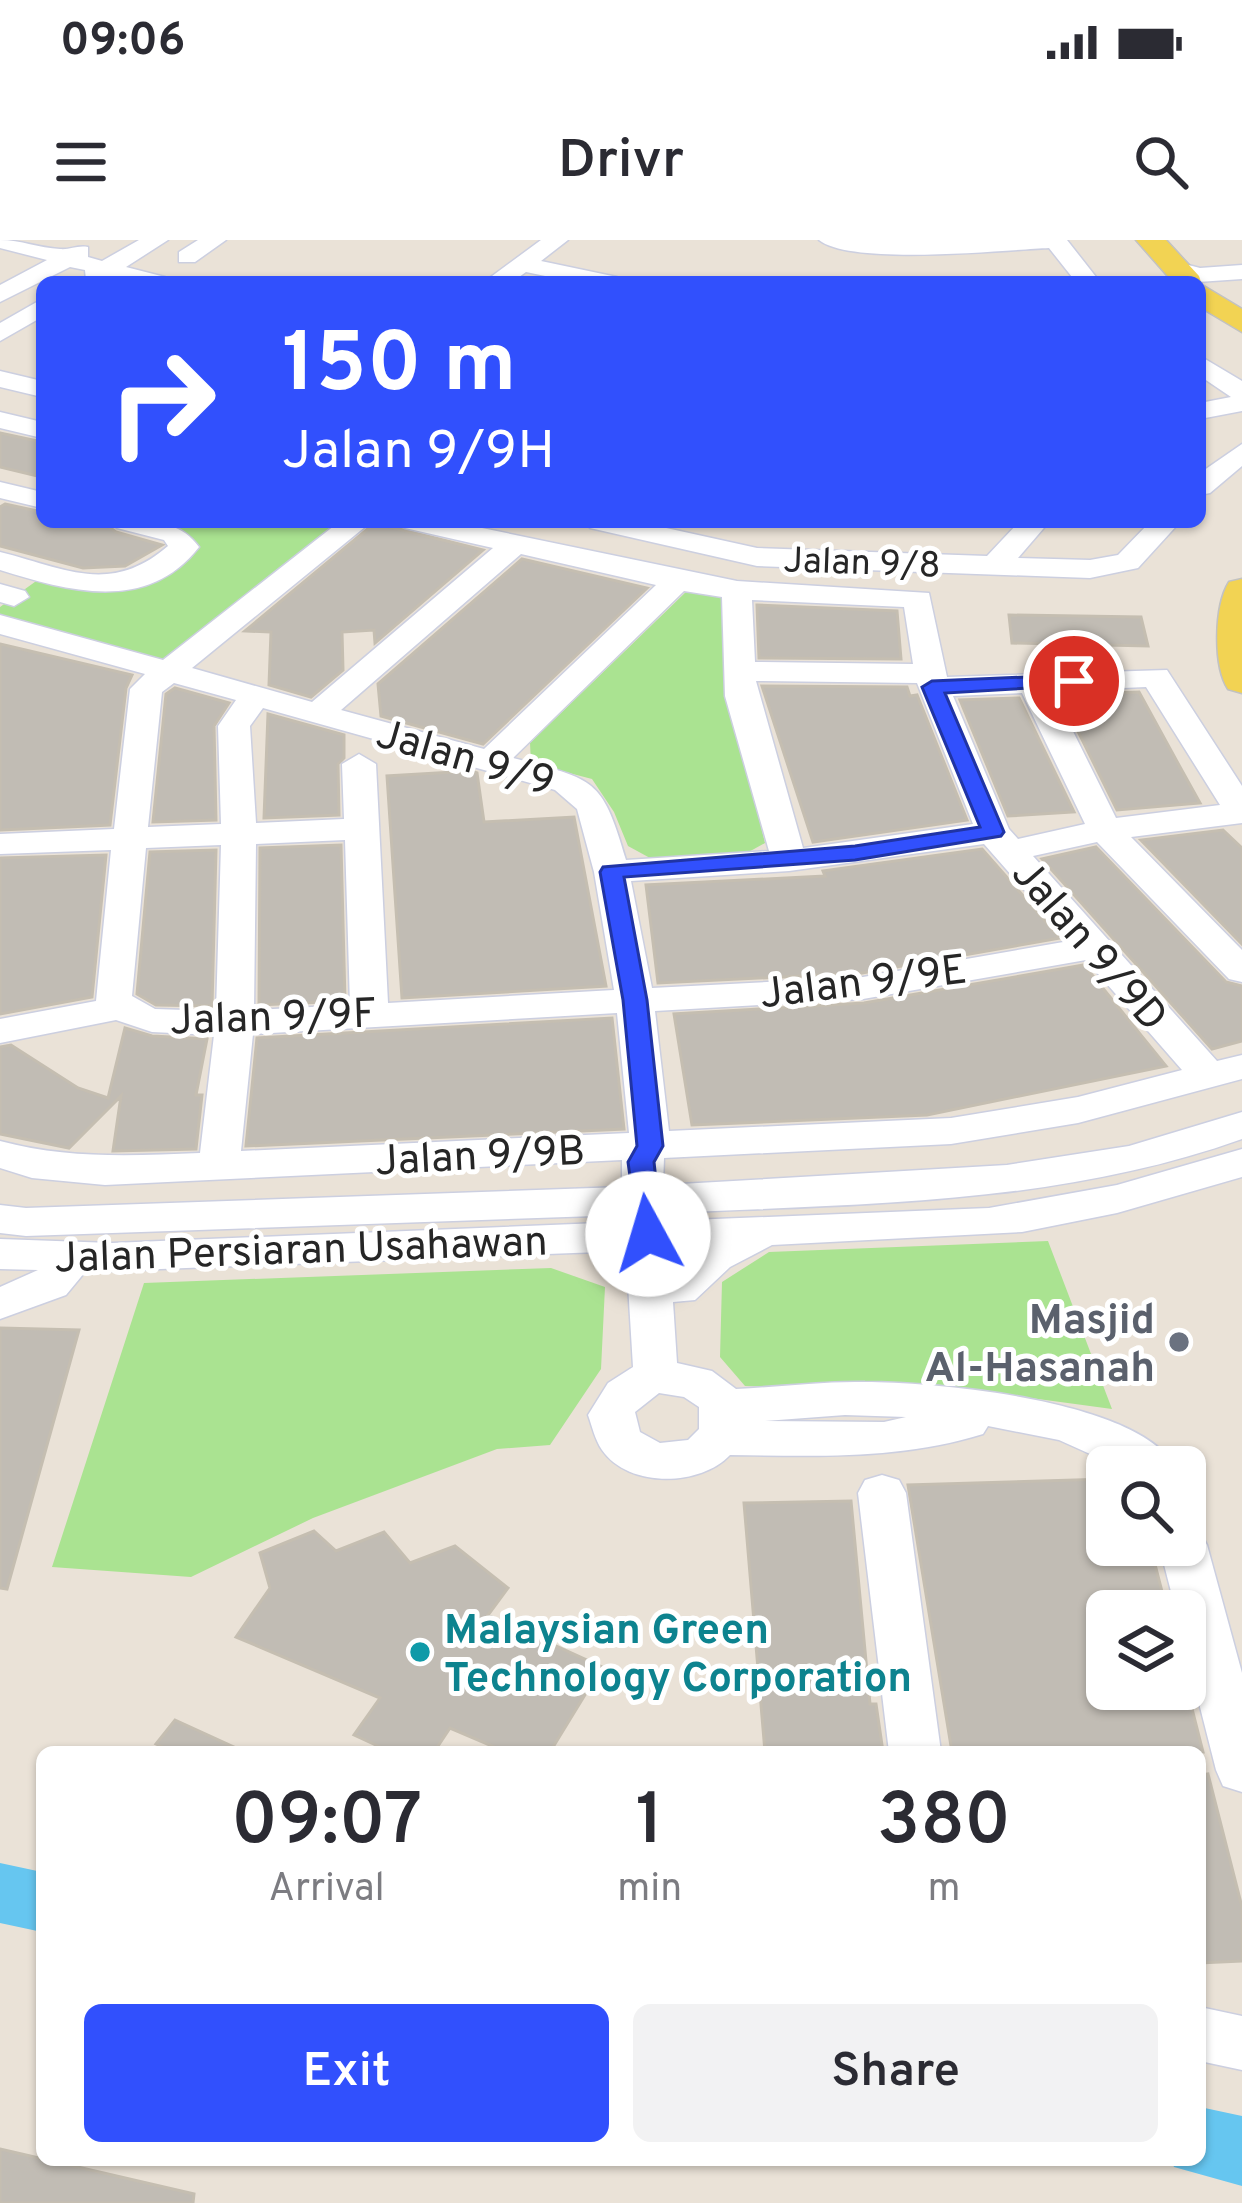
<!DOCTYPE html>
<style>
body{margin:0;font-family:Overpass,sans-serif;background:#f2f2f3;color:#2b2b33;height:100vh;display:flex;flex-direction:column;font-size:45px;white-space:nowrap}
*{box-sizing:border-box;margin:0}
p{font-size:39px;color:#7c7c81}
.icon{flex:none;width:66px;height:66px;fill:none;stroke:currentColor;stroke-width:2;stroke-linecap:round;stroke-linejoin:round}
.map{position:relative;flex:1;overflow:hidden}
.sheet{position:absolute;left:36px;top:1506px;width:1170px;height:420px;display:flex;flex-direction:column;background:#fff;border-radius:18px;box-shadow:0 3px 9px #0004}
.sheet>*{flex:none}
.banner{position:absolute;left:36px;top:36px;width:1170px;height:252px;border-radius:18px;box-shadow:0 3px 9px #0004;background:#3150fd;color:#fff;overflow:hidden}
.tools{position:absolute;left:1086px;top:1206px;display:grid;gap:24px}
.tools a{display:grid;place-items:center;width:120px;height:120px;border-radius:18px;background:#fff;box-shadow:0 3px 9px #0004;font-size:60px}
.pin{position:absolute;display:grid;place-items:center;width:102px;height:102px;color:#fff;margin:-51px;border:6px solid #fff;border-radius:50%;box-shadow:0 3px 12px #0007}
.me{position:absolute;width:132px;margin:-66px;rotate:354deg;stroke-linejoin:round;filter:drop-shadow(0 0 9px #0008)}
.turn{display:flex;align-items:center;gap:42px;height:252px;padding:0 48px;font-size:54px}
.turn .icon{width:156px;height:156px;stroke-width:2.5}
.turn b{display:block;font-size:84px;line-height:102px}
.eta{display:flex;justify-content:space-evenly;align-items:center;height:204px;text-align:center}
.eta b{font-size:72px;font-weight:600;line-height:84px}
.primary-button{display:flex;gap:24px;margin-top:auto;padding:24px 48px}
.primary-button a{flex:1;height:138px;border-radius:18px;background:#3150fd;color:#fff;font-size:48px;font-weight:600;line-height:138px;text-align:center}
.primary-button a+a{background:#f2f2f3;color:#2b2b33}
.status{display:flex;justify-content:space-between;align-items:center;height:84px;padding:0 60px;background:#fff;direction:ltr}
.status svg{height:33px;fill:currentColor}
header{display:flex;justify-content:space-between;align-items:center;height:156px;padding:0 48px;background:#fff;font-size:54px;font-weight:600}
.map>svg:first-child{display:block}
</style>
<div class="status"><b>09:06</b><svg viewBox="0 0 49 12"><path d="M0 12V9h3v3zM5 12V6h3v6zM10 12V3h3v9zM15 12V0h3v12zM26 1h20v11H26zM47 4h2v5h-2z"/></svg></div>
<header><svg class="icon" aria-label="menu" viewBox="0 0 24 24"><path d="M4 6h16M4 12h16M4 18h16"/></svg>Drivr<svg class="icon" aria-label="search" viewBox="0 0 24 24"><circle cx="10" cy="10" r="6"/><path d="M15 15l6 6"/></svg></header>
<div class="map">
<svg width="1242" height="1963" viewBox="0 0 1242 1963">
<rect width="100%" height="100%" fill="#eae2d7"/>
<path fill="#aae391" d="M 166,282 L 357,282 L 165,430 L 0,384 L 0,367 L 46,334 L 86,345 L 177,314 Z
M 689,349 L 722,354 L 728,448 L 765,603 L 745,614 L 650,618 L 628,606 L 614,572 L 592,539 L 531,523 L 530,503 Z
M 1048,1001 L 1112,1169 L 994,1153 L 745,1146 L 720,1117 L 722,1042 L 769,1012 Z
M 551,1028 L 605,1047 L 601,1129 L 550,1205 L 497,1209 L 313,1278 L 191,1337 L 52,1327 L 144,1043 Z"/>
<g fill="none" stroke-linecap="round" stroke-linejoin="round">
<path fill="#66c6f0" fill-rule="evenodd" d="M 0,1623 L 42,1632 L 42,1692 L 0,1683 Z
M 1200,1867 L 1242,1876 L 1242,1946 L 1174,1927 L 1171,1920 L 1200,1920 Z"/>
</g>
<path fill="#c1bcb4" stroke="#c5beb1" stroke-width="3" d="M 0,193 L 42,202 L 42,237 L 0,227 Z
M 5,264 L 42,272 L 42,282 L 102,282 L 116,292 L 162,305 L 125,326 L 83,328 L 0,306 L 0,267 Z
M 375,283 L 483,310 L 375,403 L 374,390 L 342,392 L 343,430 L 311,457 L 269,445 L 271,392 L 245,391 Z
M 522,319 L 647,348 L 483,504 L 381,476 L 378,444 Z
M 757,365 L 897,371 L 901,419 L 759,418 Z
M 1009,375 L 1141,377 L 1148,406 L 1012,403 Z
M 0,404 L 132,435 L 126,448 L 110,585 L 0,590 Z
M 762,446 L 907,447 L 910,456 L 917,455 L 967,580 L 813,602 Z
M 175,448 L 229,463 L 214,486 L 216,580 L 153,582 L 166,454 Z
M 1139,452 L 1180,527 L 1200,563 L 1117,570 L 1060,455 Z
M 1019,458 L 1074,572 L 1008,576 L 960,460 Z
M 268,474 L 344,495 L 344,518 L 338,524 L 339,575 L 264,578 Z
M 471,531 L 477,533 L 484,582 L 574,577 L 606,746 L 402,758 L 387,536 Z
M 1223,590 L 1242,608 L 1242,704 L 1141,600 Z
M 341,605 L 345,761 L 259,765 L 260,608 Z
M 1096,607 L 1226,742 L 1242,746 L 1242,801 L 1212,809 L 1042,619 Z
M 982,609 L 1060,698 L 862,733 L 658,743 L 646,645 L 825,636 L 823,631 Z
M 216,610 L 212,766 L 156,765 L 137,754 L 150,612 Z
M 106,615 L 92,757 L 0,774 L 0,618 Z
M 1084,725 L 1166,826 L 927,875 L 692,885 L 674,774 L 864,763 Z
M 612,778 L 624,889 L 246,906 L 257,798 Z
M 125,788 L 152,796 L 207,799 L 196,855 L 202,855 L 196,909 L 113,911 L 121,856 L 69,908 L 0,894 L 0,807 L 11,805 L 78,848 L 108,858 Z
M 0,1088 L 79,1090 L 7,1349 L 0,1348 Z
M 1107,1239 L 1107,1305 L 1150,1305 L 1167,1371 L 1107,1371 L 1107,1449 L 1187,1449 L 1203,1512 L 952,1512 L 908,1245 Z
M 851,1261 L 870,1464 L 876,1464 L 883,1512 L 765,1512 L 744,1263 Z
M 314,1291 L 336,1311 L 384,1292 L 410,1323 L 455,1306 L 508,1348 L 488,1375 L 602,1427 L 550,1512 L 506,1512 L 450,1488 L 434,1512 L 391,1512 L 354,1495 L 380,1458 L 236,1397 L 270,1348 L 260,1313 Z
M 175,1480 L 245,1512 L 174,1512 L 156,1504 Z
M 1208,1534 L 1242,1667 L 1242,1721 L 1200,1723 L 1200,1535 Z
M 0,1909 L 194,1954 L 193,1963 L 0,1963 Z"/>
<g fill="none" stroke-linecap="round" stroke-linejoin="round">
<defs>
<path id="minor" d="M 0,0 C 21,0 39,8 60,9 C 70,10 77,5 88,7 L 88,17 L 102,21 L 139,0 L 168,0 L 126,27 L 165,37 L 169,42 L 109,37 L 86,40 L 85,30 L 70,27 L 0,62 L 0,45 L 47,20 L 0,8 Z
M 198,0 L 226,0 L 195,22 L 179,22 L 179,12 Z
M 541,0 L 568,0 L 541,21 L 617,37 L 621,42 L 574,42 L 526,32 L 512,42 L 484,42 Z
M 819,0 L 1067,0 L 1100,42 L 1076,42 L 1049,8 C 1003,10 851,26 819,0 Z
M 1177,22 L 1200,28 L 1242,25 L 1242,39 L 1198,42 L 1169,34 L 1165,29 Z
M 42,59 L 42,77 L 0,101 L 0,83 Z
M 1200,116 L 1242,141 L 1242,171 L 1200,179 L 1200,163 L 1231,157 L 1200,136 Z
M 0,131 L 42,141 L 42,157 L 0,147 Z
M 0,172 L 42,182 L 42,198 L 0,188 Z
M 1242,204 L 1242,226 L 1210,253 L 1200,255 L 1200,233 Z
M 0,242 L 42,252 L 42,268 L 0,258 Z
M 113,282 C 147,282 177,277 199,307 C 147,374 68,351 0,330 L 0,312 C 65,328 110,356 168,306 L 164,300 L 117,288 Z
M 339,282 L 371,282 L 192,428 L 312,462 L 493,308 L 405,288 L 401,282 L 453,282 L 737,341 L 929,353 L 947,437 L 1167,430 L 1242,546 L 1242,583 L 1131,597 L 1242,710 L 1242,742 L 1229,739 L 1097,602 L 1033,616 L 1217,821 L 1242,815 L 1242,839 L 1078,883 L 951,904 L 664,918 L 663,945 L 1007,925 L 1129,906 L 1242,872 L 1242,899 C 1058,965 859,964 666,973 L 666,981 L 989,968 L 1117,945 L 1242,909 L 1242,937 L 1117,973 L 1022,992 L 772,1005 L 730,1027 L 695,1060 L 673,1062 L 677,1123 L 712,1131 L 736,1149 C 779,1147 822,1141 865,1142 C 936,1142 1139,1160 1175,1227 L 1119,1227 L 1059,1200 L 988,1186 L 983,1194 C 899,1220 817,1216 730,1215 C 700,1247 628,1248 602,1210 C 595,1200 592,1186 588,1175 L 608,1143 L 633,1127 L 626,1011 L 85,1032 L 66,1055 L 0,1079 L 0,1047 L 38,1030 L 0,1029 L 0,999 L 112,1003 L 624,982 L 624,975 L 26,996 L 0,993 L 0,965 L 26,968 L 622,947 L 622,920 L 105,945 L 32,938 L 0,928 L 0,901 C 67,919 131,916 200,913 L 214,795 L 152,792 L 116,780 L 0,803 L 0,779 L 96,761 L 111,610 L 0,614 L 0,594 L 114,589 L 130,449 L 145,434 L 0,394 L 0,375 L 163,420 ZM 521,314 L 656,345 L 484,509 L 341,470 ZM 684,351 L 722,357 L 725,456 L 769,611 L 626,620 C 602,537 595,540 513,518 ZM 752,360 L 904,367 L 913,424 L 755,422 ZM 756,441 L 917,443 L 973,584 L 803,608 ZM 174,443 L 236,460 L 218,486 L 221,584 L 148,587 L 162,452 ZM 1146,447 L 1220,565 L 1116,578 L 1053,451 ZM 1022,453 L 1085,584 L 1018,599 L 1009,589 L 953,456 ZM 263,468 L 555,550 L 577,569 L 594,632 L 614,750 L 388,763 L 376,524 L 359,514 L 342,524 L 344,579 L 256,583 L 250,486 ZM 345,600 L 350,765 L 254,770 L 256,604 ZM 984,604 L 1069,701 L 863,737 L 652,748 L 631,641 L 789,631 ZM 221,605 L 216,771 L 155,769 L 132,756 L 146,608 ZM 1086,720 L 1182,830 L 1078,857 L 951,878 L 669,891 L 655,771 L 863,759 ZM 617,773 L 629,893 L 241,911 L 253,794 ZM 698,1008 L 670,1033 L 668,1010 ZM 659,1153 L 684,1157 L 699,1167 L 699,1189 L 688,1200 L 660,1203 L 640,1192 L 635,1172 ZM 845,1175 L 906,1177 L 884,1182 L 765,1181 Z
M 586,282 L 639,282 L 757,308 L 987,316 L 1019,282 L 1049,282 L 1018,318 L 1090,320 L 1118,315 L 1150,282 L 1180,282 L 1138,328 L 1090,338 L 757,326 L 590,288 Z
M 0,344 L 25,351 L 29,357 L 14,366 L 0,362 Z
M 882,1235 L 899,1240 L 906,1253 L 941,1512 L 889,1512 L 858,1253 L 865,1240 Z
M 1185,1287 L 1200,1292 L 1207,1305 L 1242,1433 L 1242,1552 L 1223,1546 L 1216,1530 L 1185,1408 L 1185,1371 L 1176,1371 L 1159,1305 L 1185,1305 Z
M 1200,1767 L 1242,1776 L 1242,1830 L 1200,1821 Z"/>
<path id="major" d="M 1136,0 L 1166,0 L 1199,36 L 1202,45 L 1242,69 L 1242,92 L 1200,67 L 1200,42 L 1173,42 Z
M 1242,339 L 1242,453 L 1228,449 C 1213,426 1214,366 1229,342 Z"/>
</defs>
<use href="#minor" stroke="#cccfe0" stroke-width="3"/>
<use href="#major" stroke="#c2c2c2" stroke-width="3"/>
<use href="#minor" fill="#fff" fill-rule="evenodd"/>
<use href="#major" fill="#f2d353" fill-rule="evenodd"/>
</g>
<path fill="#3150fd" stroke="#2034a4" stroke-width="3" d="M 1074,435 L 1081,436 L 1081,445 L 945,453 L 1004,592 L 1001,596 L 855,620 L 624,637 L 647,760 L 663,906 L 654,922 L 662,994 L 648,1003 L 639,1001 L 628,922 L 637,906 L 623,760 L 600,632 L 603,627 L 855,606 L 980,587 L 922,447 L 932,441 Z"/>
<circle fill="#6b7280" stroke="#fff" stroke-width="4.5" cx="1179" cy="1102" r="12"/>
<circle fill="#0f9aa8" stroke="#fff" stroke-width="4.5" cx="420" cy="1412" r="12"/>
<g text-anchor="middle" stroke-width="10" stroke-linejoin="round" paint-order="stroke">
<g font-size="36" fill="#262626" stroke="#fff">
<text transform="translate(862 321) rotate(2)" y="13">Jalan 9/8</text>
</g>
<g font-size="42" fill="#262626" stroke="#fff">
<text transform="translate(466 516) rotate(16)" y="15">Jalan 9/9</text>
<text transform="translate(1091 704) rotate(49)" y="15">Jalan 9/9D</text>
<text transform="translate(863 740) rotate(-7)" y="15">Jalan 9/9E</text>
<text transform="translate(273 775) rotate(-2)" y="15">Jalan 9/9F</text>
<text transform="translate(480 914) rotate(-3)" y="15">Jalan 9/9B</text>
<text transform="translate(301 1008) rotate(-2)" y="15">Jalan Persiaran Usahawan</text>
</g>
<g font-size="42" font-weight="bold" fill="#5b616d" stroke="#fff" text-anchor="end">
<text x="1155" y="1093">Masjid<tspan x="1155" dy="48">Al-Hasanah</tspan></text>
</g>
<g font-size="42" font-weight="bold" fill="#0d838f" stroke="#fff" text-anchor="start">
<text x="444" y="1403">Malaysian Green<tspan x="444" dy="48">Technology Corporation</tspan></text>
</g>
</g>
</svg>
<div class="tools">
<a><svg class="icon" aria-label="search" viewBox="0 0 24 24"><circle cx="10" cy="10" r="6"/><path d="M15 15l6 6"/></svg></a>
<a><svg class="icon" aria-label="layers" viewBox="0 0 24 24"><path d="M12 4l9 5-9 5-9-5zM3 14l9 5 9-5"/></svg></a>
</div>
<div class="pin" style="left:1074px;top:441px;background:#d93025"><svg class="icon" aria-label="arrive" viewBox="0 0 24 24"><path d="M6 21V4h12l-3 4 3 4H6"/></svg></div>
<svg class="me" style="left:648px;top:994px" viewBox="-20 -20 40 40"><circle r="19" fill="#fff"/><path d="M0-13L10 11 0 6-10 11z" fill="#3150fd"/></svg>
<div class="banner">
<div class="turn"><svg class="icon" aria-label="right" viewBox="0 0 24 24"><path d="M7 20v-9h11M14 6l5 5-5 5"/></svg><div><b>150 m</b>Jalan 9/9H</div></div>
</div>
<section class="sheet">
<div class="eta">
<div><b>09:07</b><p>Arrival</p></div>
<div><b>1</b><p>min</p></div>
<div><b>380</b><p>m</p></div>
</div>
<div class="primary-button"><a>Exit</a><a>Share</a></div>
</section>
</div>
